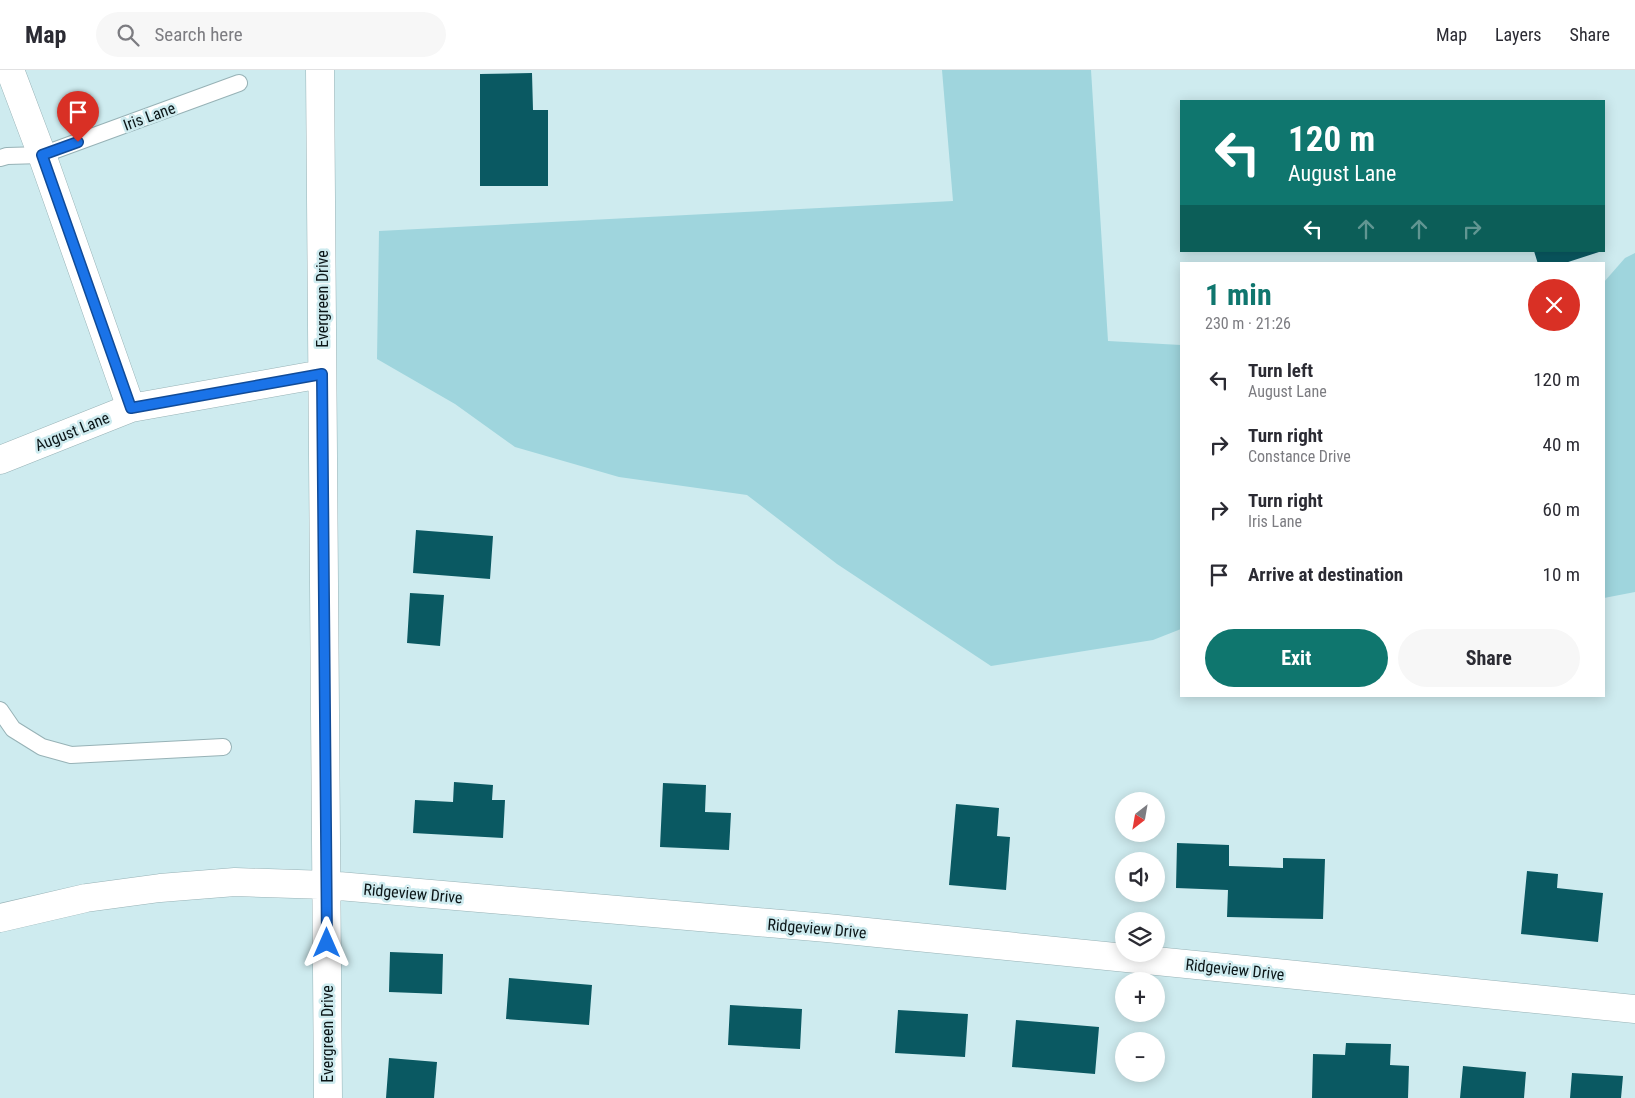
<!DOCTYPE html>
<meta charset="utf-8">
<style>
body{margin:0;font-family:"Roboto Condensed",sans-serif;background:#f7f7f7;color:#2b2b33;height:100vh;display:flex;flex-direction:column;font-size:19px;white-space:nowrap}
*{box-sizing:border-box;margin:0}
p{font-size:16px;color:#7c7c81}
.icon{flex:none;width:28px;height:28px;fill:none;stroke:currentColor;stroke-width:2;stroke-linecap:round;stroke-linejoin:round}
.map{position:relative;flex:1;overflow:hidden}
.panel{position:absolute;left:1180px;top:192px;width:425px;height:435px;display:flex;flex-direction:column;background:#fff;border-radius:0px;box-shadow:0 2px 12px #0003}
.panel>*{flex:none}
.hud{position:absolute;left:1180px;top:30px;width:425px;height:152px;border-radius:0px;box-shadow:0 2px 12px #0003;background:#0f766e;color:#fff;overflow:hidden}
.needle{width:32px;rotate:211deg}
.buttons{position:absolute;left:1115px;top:722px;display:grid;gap:10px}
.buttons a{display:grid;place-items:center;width:50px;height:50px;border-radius:50%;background:#fff;box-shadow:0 2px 12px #0003;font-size:25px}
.pin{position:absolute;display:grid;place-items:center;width:42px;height:42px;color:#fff;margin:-51px -21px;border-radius:50% 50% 50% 0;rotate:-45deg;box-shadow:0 0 5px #0007}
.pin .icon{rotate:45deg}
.me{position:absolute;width:55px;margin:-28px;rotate:0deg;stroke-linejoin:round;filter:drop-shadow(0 0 4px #0008)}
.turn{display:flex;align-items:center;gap:18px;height:105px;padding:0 25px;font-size:22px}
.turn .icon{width:65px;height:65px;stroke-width:2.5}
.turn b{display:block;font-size:35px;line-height:42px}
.lanes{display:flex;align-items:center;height:48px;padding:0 25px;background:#0003;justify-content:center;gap:25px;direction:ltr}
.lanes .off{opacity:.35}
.round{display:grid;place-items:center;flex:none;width:52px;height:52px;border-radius:26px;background:#f7f7f7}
.headline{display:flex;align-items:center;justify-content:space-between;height:85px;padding:0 25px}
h1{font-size:30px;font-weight:700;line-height:38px;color:#0f766e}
.action{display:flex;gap:10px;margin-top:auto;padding:10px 25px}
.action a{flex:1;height:58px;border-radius:30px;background:#0f766e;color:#fff;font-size:20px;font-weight:700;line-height:58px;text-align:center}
.action a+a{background:#f7f7f7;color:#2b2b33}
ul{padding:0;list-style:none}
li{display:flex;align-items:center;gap:15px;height:65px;padding:0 25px}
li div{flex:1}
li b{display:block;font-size:19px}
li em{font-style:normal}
header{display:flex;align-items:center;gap:30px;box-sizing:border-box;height:70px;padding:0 25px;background:#fff;border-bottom:1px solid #e1e1e2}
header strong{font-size:24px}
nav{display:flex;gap:28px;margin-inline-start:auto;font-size:18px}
.search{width:350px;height:45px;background:#f7f7f7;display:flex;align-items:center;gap:12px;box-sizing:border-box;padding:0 18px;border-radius:28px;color:#7c7c81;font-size:19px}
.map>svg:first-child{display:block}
</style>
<header>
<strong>Map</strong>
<div class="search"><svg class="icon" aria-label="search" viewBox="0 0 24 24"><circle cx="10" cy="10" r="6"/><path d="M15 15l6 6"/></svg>Search here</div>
<nav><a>Map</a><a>Layers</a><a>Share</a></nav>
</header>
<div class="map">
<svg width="1635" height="1028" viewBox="0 0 1635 1028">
<rect width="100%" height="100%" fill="#ceebef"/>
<path fill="#9fd5dd" d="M 942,0 L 1091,0 L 1108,271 L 1181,275 L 1181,559 L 1153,570 L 991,596 L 837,494 L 747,425 L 619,407 L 515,377 L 455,334 L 377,289 L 379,161 L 953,131 Z
M 1635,183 L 1635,522 L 1604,528 L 1604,212 L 1625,188 Z"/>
<path fill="#0a5962" d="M 532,3 L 533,40 L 548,40 L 548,116 L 480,116 L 480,4 Z
M 1534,181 L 1599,181 L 1599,182 L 1562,194 L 1538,194 Z
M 416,460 L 493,466 L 490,509 L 413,503 Z
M 410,523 L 444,525 L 440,576 L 407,573 Z
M 454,712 L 493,715 L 492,730 L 505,730 L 503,768 L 413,763 L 415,730 L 453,732 Z
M 663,713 L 706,715 L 705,742 L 731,743 L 729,780 L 660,777 Z
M 956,734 L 999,738 L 997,766 L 1010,767 L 1006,820 L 949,815 Z
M 1177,773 L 1229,775 L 1229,796 L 1283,798 L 1283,788 L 1325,789 L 1323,849 L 1227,847 L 1228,820 L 1176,818 Z
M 1527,801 L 1558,804 L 1557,818 L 1603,823 L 1598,872 L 1521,864 Z
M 390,882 L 443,884 L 442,924 L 389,922 Z
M 509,908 L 592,915 L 589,955 L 506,949 Z
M 730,935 L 802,939 L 800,979 L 728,975 Z
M 898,940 L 968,944 L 965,987 L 895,983 Z
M 1016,950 L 1099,957 L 1095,1004 L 1012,997 Z
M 1346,973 L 1391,974 L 1390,995 L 1409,996 L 1408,1028 L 1312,1028 L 1313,984 L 1345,985 Z
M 389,988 L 437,992 L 434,1028 L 386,1028 Z
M 1463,996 L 1526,1002 L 1524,1028 L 1460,1028 Z
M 1572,1003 L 1623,1006 L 1621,1028 L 1570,1028 Z"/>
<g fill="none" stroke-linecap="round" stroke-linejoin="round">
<defs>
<path id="lane" d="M 0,88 L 7,86 L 42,85 L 239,13
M 0,640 L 13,659 L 42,677 L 71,685 L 223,677"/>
<path id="street" d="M 10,0 L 42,85 L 131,338
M 320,0 L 328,1028
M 0,390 L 131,338 L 322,304
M 0,848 L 86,828 L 160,818 L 235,812 L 327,815 L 827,858 L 1635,939"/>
</defs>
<use href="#lane" stroke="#97b2b6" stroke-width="18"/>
<use href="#street" stroke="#97b2b6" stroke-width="29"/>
<use href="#lane" stroke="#fff" stroke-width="16"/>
<use href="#street" stroke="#fff" stroke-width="28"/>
</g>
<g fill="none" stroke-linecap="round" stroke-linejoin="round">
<defs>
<path id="route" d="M 78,72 L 42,85 L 131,338 L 322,304 L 327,873"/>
</defs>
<use href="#route" stroke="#114b97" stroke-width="12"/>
<use href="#route" stroke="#1a73e8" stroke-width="9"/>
</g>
<g text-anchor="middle" stroke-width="5" stroke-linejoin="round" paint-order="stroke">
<g font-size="16" fill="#0b1517" stroke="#ceebef">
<text transform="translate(149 46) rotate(-20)" y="6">Iris Lane</text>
<text transform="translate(322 229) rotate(-90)" y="6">Evergreen Drive</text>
<text transform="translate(72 361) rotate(-22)" y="6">August Lane</text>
<text transform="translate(413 823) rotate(5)" y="6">Ridgeview Drive</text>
<text transform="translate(817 858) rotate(5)" y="6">Ridgeview Drive</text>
<text transform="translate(1235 899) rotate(6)" y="6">Ridgeview Drive</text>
<text transform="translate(327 964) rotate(-90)" y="6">Evergreen Drive</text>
</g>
</g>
</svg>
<div class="buttons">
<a><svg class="needle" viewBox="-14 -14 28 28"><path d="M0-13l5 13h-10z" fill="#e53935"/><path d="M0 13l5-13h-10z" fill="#7c7c81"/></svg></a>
<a><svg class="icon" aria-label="sound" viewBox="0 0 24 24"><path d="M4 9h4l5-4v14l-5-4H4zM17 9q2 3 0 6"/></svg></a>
<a><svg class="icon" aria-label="layers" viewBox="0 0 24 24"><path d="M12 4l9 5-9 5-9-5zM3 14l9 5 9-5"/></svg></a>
<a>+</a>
<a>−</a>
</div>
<div class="pin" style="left:78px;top:72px;background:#d93025"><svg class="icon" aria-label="arrive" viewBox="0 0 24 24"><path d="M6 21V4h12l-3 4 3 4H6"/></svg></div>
<svg class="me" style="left:327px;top:873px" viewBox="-20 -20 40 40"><path d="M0-17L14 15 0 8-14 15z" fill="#1a73e8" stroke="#fff" stroke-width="4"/></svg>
<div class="hud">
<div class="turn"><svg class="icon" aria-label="left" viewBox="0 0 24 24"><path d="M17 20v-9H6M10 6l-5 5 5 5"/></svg><div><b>120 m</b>August Lane</div></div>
<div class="lanes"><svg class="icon" aria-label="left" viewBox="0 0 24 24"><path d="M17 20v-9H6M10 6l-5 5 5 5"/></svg><svg class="icon off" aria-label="ahead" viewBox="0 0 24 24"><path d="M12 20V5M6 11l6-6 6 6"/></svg><svg class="icon off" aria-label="ahead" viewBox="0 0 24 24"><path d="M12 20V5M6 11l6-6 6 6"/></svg><svg class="icon off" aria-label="right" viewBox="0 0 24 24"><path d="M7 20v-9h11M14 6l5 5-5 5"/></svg></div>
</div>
<section class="panel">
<div class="headline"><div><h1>1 min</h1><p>230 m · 21:26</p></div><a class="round" style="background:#d93025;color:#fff"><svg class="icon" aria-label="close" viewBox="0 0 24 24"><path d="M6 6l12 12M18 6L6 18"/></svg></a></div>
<ul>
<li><svg class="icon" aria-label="left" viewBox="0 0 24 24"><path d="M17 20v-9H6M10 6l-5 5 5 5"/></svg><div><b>Turn left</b><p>August Lane</p></div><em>120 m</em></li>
<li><svg class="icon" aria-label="right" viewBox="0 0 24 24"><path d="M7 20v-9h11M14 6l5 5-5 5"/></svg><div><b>Turn right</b><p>Constance Drive</p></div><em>40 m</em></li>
<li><svg class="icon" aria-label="right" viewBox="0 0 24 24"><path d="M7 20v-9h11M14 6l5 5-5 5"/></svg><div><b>Turn right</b><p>Iris Lane</p></div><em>60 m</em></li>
<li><svg class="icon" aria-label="arrive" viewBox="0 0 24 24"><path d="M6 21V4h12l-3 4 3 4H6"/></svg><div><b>Arrive at destination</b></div><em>10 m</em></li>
</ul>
<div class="action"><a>Exit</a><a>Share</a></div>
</section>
</div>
